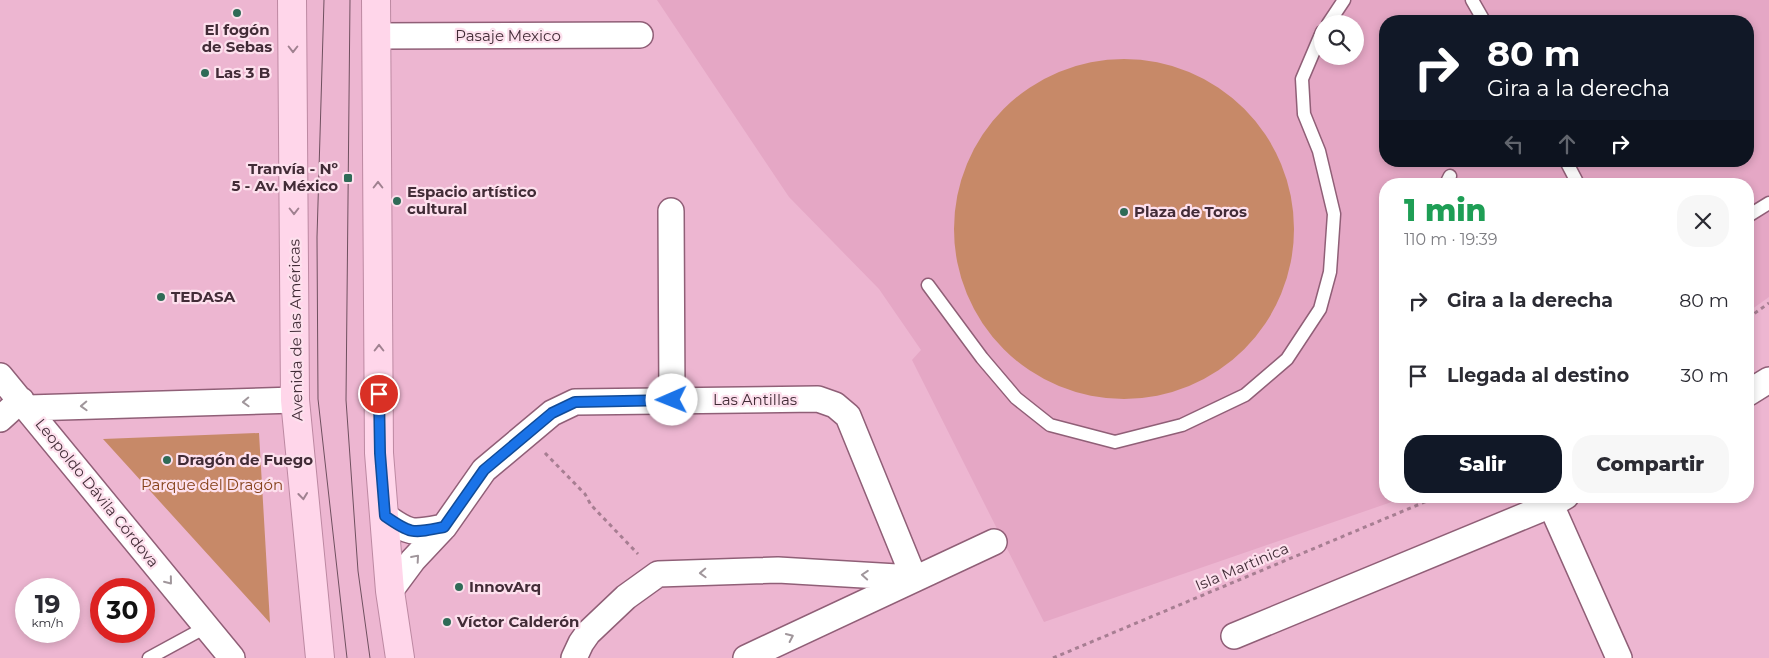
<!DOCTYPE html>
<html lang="es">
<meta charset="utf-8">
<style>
body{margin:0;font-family:Montserrat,sans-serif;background:#f7f7f7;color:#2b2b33;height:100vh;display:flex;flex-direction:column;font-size:19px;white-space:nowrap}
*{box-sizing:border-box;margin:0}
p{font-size:16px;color:#7c7c81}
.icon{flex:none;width:28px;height:28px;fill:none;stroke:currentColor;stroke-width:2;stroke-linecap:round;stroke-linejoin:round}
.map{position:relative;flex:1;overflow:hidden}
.sheet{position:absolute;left:1379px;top:178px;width:375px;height:325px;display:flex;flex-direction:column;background:#fff;border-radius:20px;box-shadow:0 2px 8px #0003}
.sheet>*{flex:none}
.top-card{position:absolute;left:1379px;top:15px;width:375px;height:152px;border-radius:20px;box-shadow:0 2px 8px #0003;background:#111827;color:#fff;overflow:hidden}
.tools{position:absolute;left:1314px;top:15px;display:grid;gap:10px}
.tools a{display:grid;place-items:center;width:50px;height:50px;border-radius:50%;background:#fff;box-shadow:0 2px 8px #0003;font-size:25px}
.speed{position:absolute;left:15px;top:578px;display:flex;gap:10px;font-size:25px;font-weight:700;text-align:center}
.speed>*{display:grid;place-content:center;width:65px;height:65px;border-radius:50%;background:#fff;box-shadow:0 2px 8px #0003;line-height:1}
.speed small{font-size:12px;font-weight:400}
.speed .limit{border:8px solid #d22;background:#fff;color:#111}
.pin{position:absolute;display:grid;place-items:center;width:42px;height:42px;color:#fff;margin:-21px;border:2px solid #fff;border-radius:50%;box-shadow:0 1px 5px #0007}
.me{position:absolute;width:55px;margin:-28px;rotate:269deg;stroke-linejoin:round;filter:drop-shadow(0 0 4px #0008)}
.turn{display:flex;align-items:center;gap:18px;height:105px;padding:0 25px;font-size:22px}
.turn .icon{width:65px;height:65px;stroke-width:2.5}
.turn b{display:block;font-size:35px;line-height:42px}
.lanes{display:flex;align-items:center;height:48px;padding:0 25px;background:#0003;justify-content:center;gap:25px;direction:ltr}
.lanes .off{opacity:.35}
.round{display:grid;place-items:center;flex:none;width:52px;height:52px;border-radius:20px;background:#f7f7f7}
.headline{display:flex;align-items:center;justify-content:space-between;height:85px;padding:0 25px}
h1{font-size:30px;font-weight:800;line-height:38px;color:#1e9e55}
.primary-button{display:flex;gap:10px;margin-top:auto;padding:10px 25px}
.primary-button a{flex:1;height:58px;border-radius:20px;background:#111827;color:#fff;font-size:20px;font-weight:800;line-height:58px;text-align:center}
.primary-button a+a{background:#f7f7f7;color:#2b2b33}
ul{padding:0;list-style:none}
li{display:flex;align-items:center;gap:15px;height:75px;padding:0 25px}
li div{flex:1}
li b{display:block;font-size:19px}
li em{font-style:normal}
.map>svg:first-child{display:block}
</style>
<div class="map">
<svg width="1769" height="658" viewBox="0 0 1769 658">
<rect width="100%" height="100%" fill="#edb6d1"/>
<path fill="#e5a7c5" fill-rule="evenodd" d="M 657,0 L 1769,0 L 1769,297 L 1748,312 L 1748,184 L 1385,184 L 1385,496 L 1409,496 L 1044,622 L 912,360 L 921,350 L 879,289 L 789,197 ZM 1385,21 L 1748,21 L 1748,161 L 1385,161 ZM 1322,24 L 1355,24 L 1355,56 L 1322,56 Z"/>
<path fill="#c78968" d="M954 229a170 170 0 1 1 340 0a170 170 0 1 1-340 0Z
M 259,433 L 270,623 L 103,439 Z"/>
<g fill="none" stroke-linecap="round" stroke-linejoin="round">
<defs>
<path id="lane" d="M 1472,0 L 1484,21
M 1328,24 L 1344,0
M 1566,161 L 1578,184
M 1446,184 L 1450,176
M 1748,216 L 1769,203
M 928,285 L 982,358 L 1016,398 L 1050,425 L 1115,442 L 1182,425 L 1245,395 L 1287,359 L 1320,309 L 1330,272 L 1334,214 L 1319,151 L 1304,114 L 1302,79 L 1322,32
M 149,658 L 206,627"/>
<path id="street" d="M 377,36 L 640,35
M 671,211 L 672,400
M 0,376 L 232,658
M 1748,393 L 1769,380
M 28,408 L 295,400
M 0,419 L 21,400
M 1551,505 L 1619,658
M 385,516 C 411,535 413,533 444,527
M 390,591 L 413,560 L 444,527 L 484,470 L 552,413 L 575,402 L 818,399 L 835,405 L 848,416 L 914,578
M 1234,636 L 1551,505 L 1566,496
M 574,658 L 581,643 L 588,633 L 626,597 L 658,574 L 778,570 L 914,578
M 746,658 L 994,542"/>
<path id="primary" d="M 292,0 L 295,400 L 320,658
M 376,0 L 379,453 L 390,591 L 400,658"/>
</defs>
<use href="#lane" stroke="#905f77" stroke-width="15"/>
<use href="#street" stroke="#905f77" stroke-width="28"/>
<use href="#primary" stroke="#bd89a2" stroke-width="30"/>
<path stroke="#a77e92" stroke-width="3" stroke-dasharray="4 4" stroke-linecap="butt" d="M 1748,318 L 1769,303
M 545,453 L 585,494 L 591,505 L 638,554
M 1053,658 L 1439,496"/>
<use href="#lane" stroke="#fff" stroke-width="12"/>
<use href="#street" stroke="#fff" stroke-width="25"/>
<use href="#primary" stroke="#ffd6ea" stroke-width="28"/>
<path stroke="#6f505f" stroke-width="1" d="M 324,0 L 317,237 L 318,399 L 347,658
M 350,0 L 346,400 L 358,571 L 370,658"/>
</g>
<defs><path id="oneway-chevron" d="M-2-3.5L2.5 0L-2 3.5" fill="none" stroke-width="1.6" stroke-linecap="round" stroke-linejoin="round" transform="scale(1.25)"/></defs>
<g stroke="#a08190">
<use href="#oneway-chevron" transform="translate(293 49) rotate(90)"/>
<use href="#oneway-chevron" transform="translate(378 185) rotate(-90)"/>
<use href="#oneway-chevron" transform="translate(294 211) rotate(90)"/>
<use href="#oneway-chevron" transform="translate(379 348) rotate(-90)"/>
<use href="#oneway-chevron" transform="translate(303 496) rotate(84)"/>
</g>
<g stroke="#a0969b">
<use href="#oneway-chevron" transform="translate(246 402) rotate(178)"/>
<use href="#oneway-chevron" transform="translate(84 406) rotate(178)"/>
<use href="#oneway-chevron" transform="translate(416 558) rotate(-49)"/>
<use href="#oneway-chevron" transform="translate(703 573) rotate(178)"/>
<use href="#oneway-chevron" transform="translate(865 575) rotate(-176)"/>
<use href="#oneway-chevron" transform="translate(169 581) rotate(51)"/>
<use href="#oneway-chevron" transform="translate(790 637) rotate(-25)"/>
</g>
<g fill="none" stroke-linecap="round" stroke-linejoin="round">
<defs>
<path id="route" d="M 379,394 L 380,453 L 385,516 C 412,535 413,533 444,527 L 484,470 L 552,413 L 575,402 L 672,400"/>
</defs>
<use href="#route" stroke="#114b97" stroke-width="12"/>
<use href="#route" stroke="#1a73e8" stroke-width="9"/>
</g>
<g fill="#2f6b57" stroke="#fde0ed" stroke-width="2">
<circle cx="237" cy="13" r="5"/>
<circle cx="205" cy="73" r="5"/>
<rect x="343" y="173" width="10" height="10" rx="2.5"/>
<circle cx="397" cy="201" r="5"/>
<circle cx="1124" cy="212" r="5"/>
<circle cx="161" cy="297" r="5"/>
<circle cx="167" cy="460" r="5"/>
<circle cx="459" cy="587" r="5"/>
<circle cx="447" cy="622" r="5"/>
</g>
<g text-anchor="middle" stroke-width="4.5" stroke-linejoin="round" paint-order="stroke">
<g font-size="15" font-weight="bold" fill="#422c37" stroke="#fde0ed" text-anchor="start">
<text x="237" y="35" text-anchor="middle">El fogón<tspan x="237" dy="17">de Sebas</tspan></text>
<text x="215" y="78">Las 3 B</text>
<text x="338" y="174" text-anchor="end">Tranvía - Nº<tspan x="338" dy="17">5 - Av. México</tspan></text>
<text x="407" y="197">Espacio artístico<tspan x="407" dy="17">cultural</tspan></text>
<text x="1134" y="217">Plaza de Toros</text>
<text x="171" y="302">TEDASA</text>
<text x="177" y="465">Dragón de Fuego</text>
<text x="469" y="592">InnovArq</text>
<text x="457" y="627">Víctor Calderón</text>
</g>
<g font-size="15" fill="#422c37" stroke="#fde0ed">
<text x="508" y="41">Pasaje Mexico</text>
<text transform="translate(296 330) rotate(-91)" y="5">Avenida de las Américas</text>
<text x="755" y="405">Las Antillas</text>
<text transform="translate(97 493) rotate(51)" y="5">Leopoldo Dávila Córdova</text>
<text transform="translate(1242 567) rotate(-23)" y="5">Isla Martinica</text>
</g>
<g font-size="15" fill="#86421a" stroke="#fde0ed">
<text x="212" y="490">Parque del Dragón</text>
</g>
</g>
</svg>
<div class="tools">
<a><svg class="icon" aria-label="search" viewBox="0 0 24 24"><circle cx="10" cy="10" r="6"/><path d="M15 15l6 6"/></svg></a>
</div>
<div class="speed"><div>19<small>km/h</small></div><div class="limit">30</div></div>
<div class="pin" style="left:379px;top:394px;background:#d93025"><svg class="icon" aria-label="arrive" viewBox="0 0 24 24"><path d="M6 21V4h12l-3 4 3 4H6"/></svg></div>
<svg class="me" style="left:672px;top:400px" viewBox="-20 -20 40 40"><circle r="19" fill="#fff"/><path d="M0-13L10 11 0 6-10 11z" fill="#1a73e8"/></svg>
<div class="top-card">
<div class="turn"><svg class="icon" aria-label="right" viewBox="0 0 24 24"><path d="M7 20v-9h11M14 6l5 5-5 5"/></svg><div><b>80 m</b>Gira a la derecha</div></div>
<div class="lanes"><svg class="icon off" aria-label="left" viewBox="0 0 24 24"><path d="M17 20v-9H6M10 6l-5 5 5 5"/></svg><svg class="icon off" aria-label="ahead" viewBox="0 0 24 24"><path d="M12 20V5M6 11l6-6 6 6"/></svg><svg class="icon" aria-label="right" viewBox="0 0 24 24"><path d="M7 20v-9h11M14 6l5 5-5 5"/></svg></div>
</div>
<section class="sheet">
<div class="headline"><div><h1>1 min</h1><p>110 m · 19:39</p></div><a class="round"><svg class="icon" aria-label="close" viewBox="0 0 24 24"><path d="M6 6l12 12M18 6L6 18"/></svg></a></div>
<ul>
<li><svg class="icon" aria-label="right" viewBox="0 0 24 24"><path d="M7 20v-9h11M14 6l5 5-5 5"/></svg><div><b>Gira a la derecha</b></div><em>80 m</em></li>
<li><svg class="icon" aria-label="arrive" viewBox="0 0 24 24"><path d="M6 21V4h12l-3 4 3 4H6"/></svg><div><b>Llegada al destino</b></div><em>30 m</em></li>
</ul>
<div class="primary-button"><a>Salir</a><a>Compartir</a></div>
</section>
</div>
